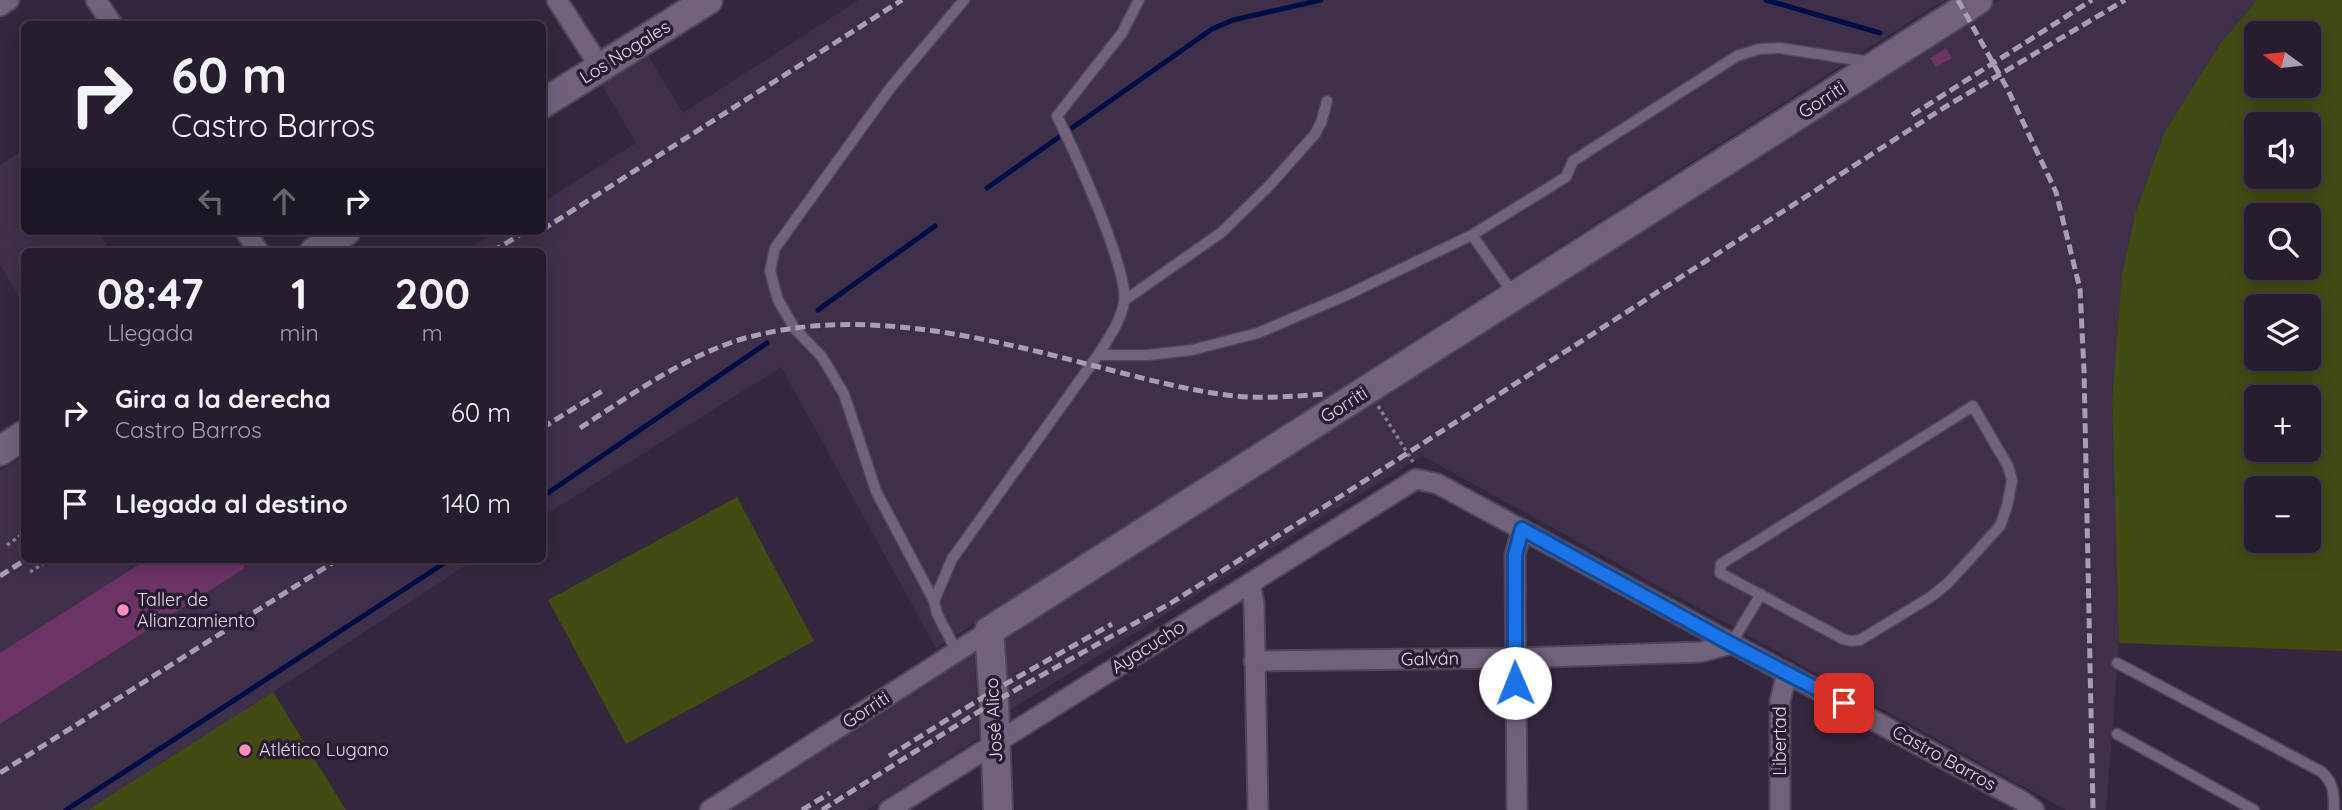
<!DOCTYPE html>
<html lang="es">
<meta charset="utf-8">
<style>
body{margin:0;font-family:Quicksand,sans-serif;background:#322a3a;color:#f1f3f6;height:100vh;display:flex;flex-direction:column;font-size:26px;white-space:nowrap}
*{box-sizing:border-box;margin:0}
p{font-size:23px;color:#a4a2aa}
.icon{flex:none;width:38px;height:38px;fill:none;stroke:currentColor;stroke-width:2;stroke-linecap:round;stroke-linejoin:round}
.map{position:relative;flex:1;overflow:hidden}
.sheet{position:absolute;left:21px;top:248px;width:525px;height:315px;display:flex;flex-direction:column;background:#261d2e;border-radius:10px;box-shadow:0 4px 18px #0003,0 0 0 2px #423b4a}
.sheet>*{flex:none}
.guide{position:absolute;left:21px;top:21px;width:525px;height:214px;border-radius:10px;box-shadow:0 4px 18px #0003,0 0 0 2px #423b4a;background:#261d2e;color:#f1f3f6;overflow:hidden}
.needle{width:46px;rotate:285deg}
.tools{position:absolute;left:2244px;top:21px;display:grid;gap:14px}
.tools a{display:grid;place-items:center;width:77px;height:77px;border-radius:10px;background:#261d2e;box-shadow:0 4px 18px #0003,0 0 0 2px #423b4a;font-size:35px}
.pin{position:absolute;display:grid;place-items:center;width:60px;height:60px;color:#fff;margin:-30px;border-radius:14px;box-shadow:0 4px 10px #0006}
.me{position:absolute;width:77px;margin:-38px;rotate:359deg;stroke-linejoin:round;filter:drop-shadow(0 0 5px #0008)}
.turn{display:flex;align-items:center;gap:24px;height:147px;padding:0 35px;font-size:32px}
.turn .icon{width:91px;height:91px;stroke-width:2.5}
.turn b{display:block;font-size:49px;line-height:60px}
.lanes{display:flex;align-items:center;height:66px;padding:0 35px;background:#0003;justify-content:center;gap:35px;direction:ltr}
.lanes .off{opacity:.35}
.eta{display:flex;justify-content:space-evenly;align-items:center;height:119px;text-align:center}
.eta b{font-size:42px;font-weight:700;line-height:49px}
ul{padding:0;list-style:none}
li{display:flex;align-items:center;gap:21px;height:91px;padding:0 35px}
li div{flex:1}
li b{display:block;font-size:26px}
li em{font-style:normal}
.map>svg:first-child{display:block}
</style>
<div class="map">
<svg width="2342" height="810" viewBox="0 0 2342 810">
<rect width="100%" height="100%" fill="#33273d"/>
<path fill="#3f304a" d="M 859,0 L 1946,0 L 1934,6 L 936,648 L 781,367 L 543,516 L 542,252 L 464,252 L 497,231 L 542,231 L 543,202 L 636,143 L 601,83 L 647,54 L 683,113 Z
M 2000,0 L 2257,0 L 2220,44 L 2164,133 L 2135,214 L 2122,275 L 2112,399 L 2119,643 L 2106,810 L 2066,810 L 1422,456 L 1010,710 L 1003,637 Z
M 24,150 L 24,231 L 98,231 L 111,252 L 24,252 L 24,305 L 0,265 L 0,165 Z
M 24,456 L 24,560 L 474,560 L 273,692 L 87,810 L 0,810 L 0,471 Z
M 974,652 L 979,738 L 867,810 L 728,810 Z"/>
<path fill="#414b12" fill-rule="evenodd" d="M 2257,0 L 2342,0 L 2342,651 L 2119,643 L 2112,399 L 2122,275 L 2135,214 L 2164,133 L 2220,44 ZM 2256,33 L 2308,33 L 2308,86 L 2256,86 ZM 2256,124 L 2308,124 L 2308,177 L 2256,177 ZM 2256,215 L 2308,215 L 2308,268 L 2256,268 ZM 2256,306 L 2308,306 L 2308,359 L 2256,359 ZM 2256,397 L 2308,397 L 2308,450 L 2256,450 ZM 2256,488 L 2308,488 L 2308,541 L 2256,541 Z
M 737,497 L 814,641 L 626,744 L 548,600 Z
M 273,692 L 346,810 L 87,810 L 89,809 Z"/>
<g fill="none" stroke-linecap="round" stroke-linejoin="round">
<path stroke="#000e44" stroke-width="5" d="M 1766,0 L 1880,33
M 987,188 L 1212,29 L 1233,20 L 1321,0
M 818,310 L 935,226
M 542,497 L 767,343
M 66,810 L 449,560"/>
</g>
<path fill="#6d3566" d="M 1946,48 L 1952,58 L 1936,67 L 1930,58 Z
M 146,560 L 241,560 L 245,568 L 0,724 L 0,653 Z"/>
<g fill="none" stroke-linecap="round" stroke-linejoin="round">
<defs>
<path id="lane" d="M 1139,0 L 1122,33 L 1057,116 C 1073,148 1129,270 1124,302 C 1121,321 1108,339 1098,355 L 1148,355 L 1192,350 L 1258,333 L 1347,295 L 1472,235 L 1566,177 L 1573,161 L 1737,56 L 1759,49 L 1780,48 L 1870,62
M 1472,235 L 1512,292
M 1125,300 L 1222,232 L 1270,185 L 1315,134 L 1321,123 L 1327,101
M 1973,406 L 2008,466 L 2012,480 L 2007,506 L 2000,526 L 1948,583 L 1932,596 L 1860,640 L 1851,641 L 1843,639 L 1720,573 L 1721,564 Z
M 934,601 L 876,491 L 844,394 L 822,357 L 795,329 L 778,300 L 770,271 L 775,248 L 891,87 L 964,0
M 1731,644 L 1761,594
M 957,652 L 937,614 L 934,601 L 952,559 L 1098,355
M 2117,663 L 2322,772 C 2334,784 2334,793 2334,810
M 2117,734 L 2254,810"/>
<path id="street" d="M 96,0 L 112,24
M 557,0 L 600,67
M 0,6 L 9,0
M 245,231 L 259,252
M 1250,583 L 1254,604 L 1258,810
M 1254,661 L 1515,658 L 1701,652 L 1731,644
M 710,810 L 989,631
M 889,810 L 1416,479 L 1438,484 C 1633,589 1828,694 2022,801 L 2034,810
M 1517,810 L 1515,555 L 1522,529
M 1780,810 L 1780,701 L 1787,673"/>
<path id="secondary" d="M 542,104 L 708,0
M 314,252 L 346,231
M 0,451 L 24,435
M 998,810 L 994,702 L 989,631 L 1978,0"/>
</defs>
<use href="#lane" stroke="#4f4556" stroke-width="13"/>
<use href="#street" stroke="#4f4556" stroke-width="23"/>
<use href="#secondary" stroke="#4f4556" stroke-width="32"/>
<path stroke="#887e90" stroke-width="3.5" stroke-dasharray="3.5 3.5" stroke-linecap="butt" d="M 1378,406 L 1413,462
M 7,545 L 24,533
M 30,572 L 49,560"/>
<use href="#lane" stroke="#6f627a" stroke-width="10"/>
<use href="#street" stroke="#6f627a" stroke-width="19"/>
<use href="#secondary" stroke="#6f627a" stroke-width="28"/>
<path stroke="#a79eaf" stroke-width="5" stroke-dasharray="10 5" stroke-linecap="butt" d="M 1958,0 L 2007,88 L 2056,192 L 2080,289 L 2084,370 L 2093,810
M 1912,115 L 2092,0
M 542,230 L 902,0
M 492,252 L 526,231
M 542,428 L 602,391
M 580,428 C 631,395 683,357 742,339 C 857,306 979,336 1091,365 C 1139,377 1187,391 1236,396 C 1266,399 1296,396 1326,394
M 0,576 L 25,560
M 889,756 L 993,691 L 1112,624
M 0,773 L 337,560
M 802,810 L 830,793
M 822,810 L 994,702 L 1171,603 L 1341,496 L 1945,107 L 2125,0"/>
</g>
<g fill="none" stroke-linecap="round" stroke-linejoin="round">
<defs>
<path id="route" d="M 1515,683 L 1515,555 L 1522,529 L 1731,644 L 1844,703"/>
</defs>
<use href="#route" stroke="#114b97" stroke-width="18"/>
<use href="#route" stroke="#1a73e8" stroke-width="12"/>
</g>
<g fill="#fe8ebb" stroke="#291d32" stroke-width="2.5">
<circle cx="123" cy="610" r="7"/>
<circle cx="245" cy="750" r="7"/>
</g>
<g text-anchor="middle" stroke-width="7" stroke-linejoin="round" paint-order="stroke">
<g font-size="18" fill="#e2dbe9" stroke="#291d32">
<text transform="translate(625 52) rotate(-32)" y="6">Los Nogales</text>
<text transform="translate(1822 100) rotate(-33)" y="6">Gorriti</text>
<text transform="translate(1344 405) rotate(-32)" y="6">Gorriti</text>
<text transform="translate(1148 647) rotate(-32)" y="6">Ayacucho</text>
<text transform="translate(1430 659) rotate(-1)" y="6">Galván</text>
<text transform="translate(866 710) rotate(-33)" y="6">Gorriti</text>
<text transform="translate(994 720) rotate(-93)" y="6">José Alico</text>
<text transform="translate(1780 741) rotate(-90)" y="6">Libertad</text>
<text transform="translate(1944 758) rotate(29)" y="6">Castro Barros</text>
</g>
<g font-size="18" fill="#e2dbe9" stroke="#291d32" text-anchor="start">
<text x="137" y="606">Taller de<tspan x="137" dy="21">Alianzamiento</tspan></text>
<text x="259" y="756">Atlético Lugano</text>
</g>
</g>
</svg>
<div class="tools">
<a><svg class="needle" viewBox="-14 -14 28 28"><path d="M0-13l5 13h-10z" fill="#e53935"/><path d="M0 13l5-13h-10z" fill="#a4a2aa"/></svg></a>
<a><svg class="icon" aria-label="sound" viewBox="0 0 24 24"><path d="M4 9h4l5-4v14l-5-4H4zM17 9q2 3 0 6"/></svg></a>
<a><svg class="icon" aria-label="search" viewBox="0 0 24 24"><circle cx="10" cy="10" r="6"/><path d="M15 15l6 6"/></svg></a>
<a><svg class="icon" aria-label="layers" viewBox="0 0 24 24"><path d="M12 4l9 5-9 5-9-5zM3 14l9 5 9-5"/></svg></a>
<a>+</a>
<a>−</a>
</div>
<div class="pin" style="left:1844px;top:703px;background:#d93025"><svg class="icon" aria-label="arrive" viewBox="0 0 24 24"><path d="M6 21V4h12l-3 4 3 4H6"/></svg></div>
<svg class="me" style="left:1515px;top:683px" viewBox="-20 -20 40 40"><circle r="19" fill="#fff"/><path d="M0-13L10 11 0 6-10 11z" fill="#1a73e8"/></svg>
<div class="guide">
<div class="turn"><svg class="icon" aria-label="right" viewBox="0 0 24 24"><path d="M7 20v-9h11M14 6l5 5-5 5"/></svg><div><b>60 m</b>Castro Barros</div></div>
<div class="lanes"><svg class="icon off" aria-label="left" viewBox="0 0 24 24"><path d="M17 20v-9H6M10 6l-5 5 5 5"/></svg><svg class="icon off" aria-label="ahead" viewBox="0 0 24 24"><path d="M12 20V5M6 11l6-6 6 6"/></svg><svg class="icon" aria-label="right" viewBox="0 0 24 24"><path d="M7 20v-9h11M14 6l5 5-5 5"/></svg></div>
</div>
<section class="sheet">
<div class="eta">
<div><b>08:47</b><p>Llegada</p></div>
<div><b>1</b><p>min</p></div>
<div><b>200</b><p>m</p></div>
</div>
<ul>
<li><svg class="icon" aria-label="right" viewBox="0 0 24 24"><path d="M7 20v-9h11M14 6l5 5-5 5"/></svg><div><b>Gira a la derecha</b><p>Castro Barros</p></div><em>60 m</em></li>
<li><svg class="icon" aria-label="arrive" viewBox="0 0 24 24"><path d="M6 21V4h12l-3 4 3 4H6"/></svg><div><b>Llegada al destino</b></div><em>140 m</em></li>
</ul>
</section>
</div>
